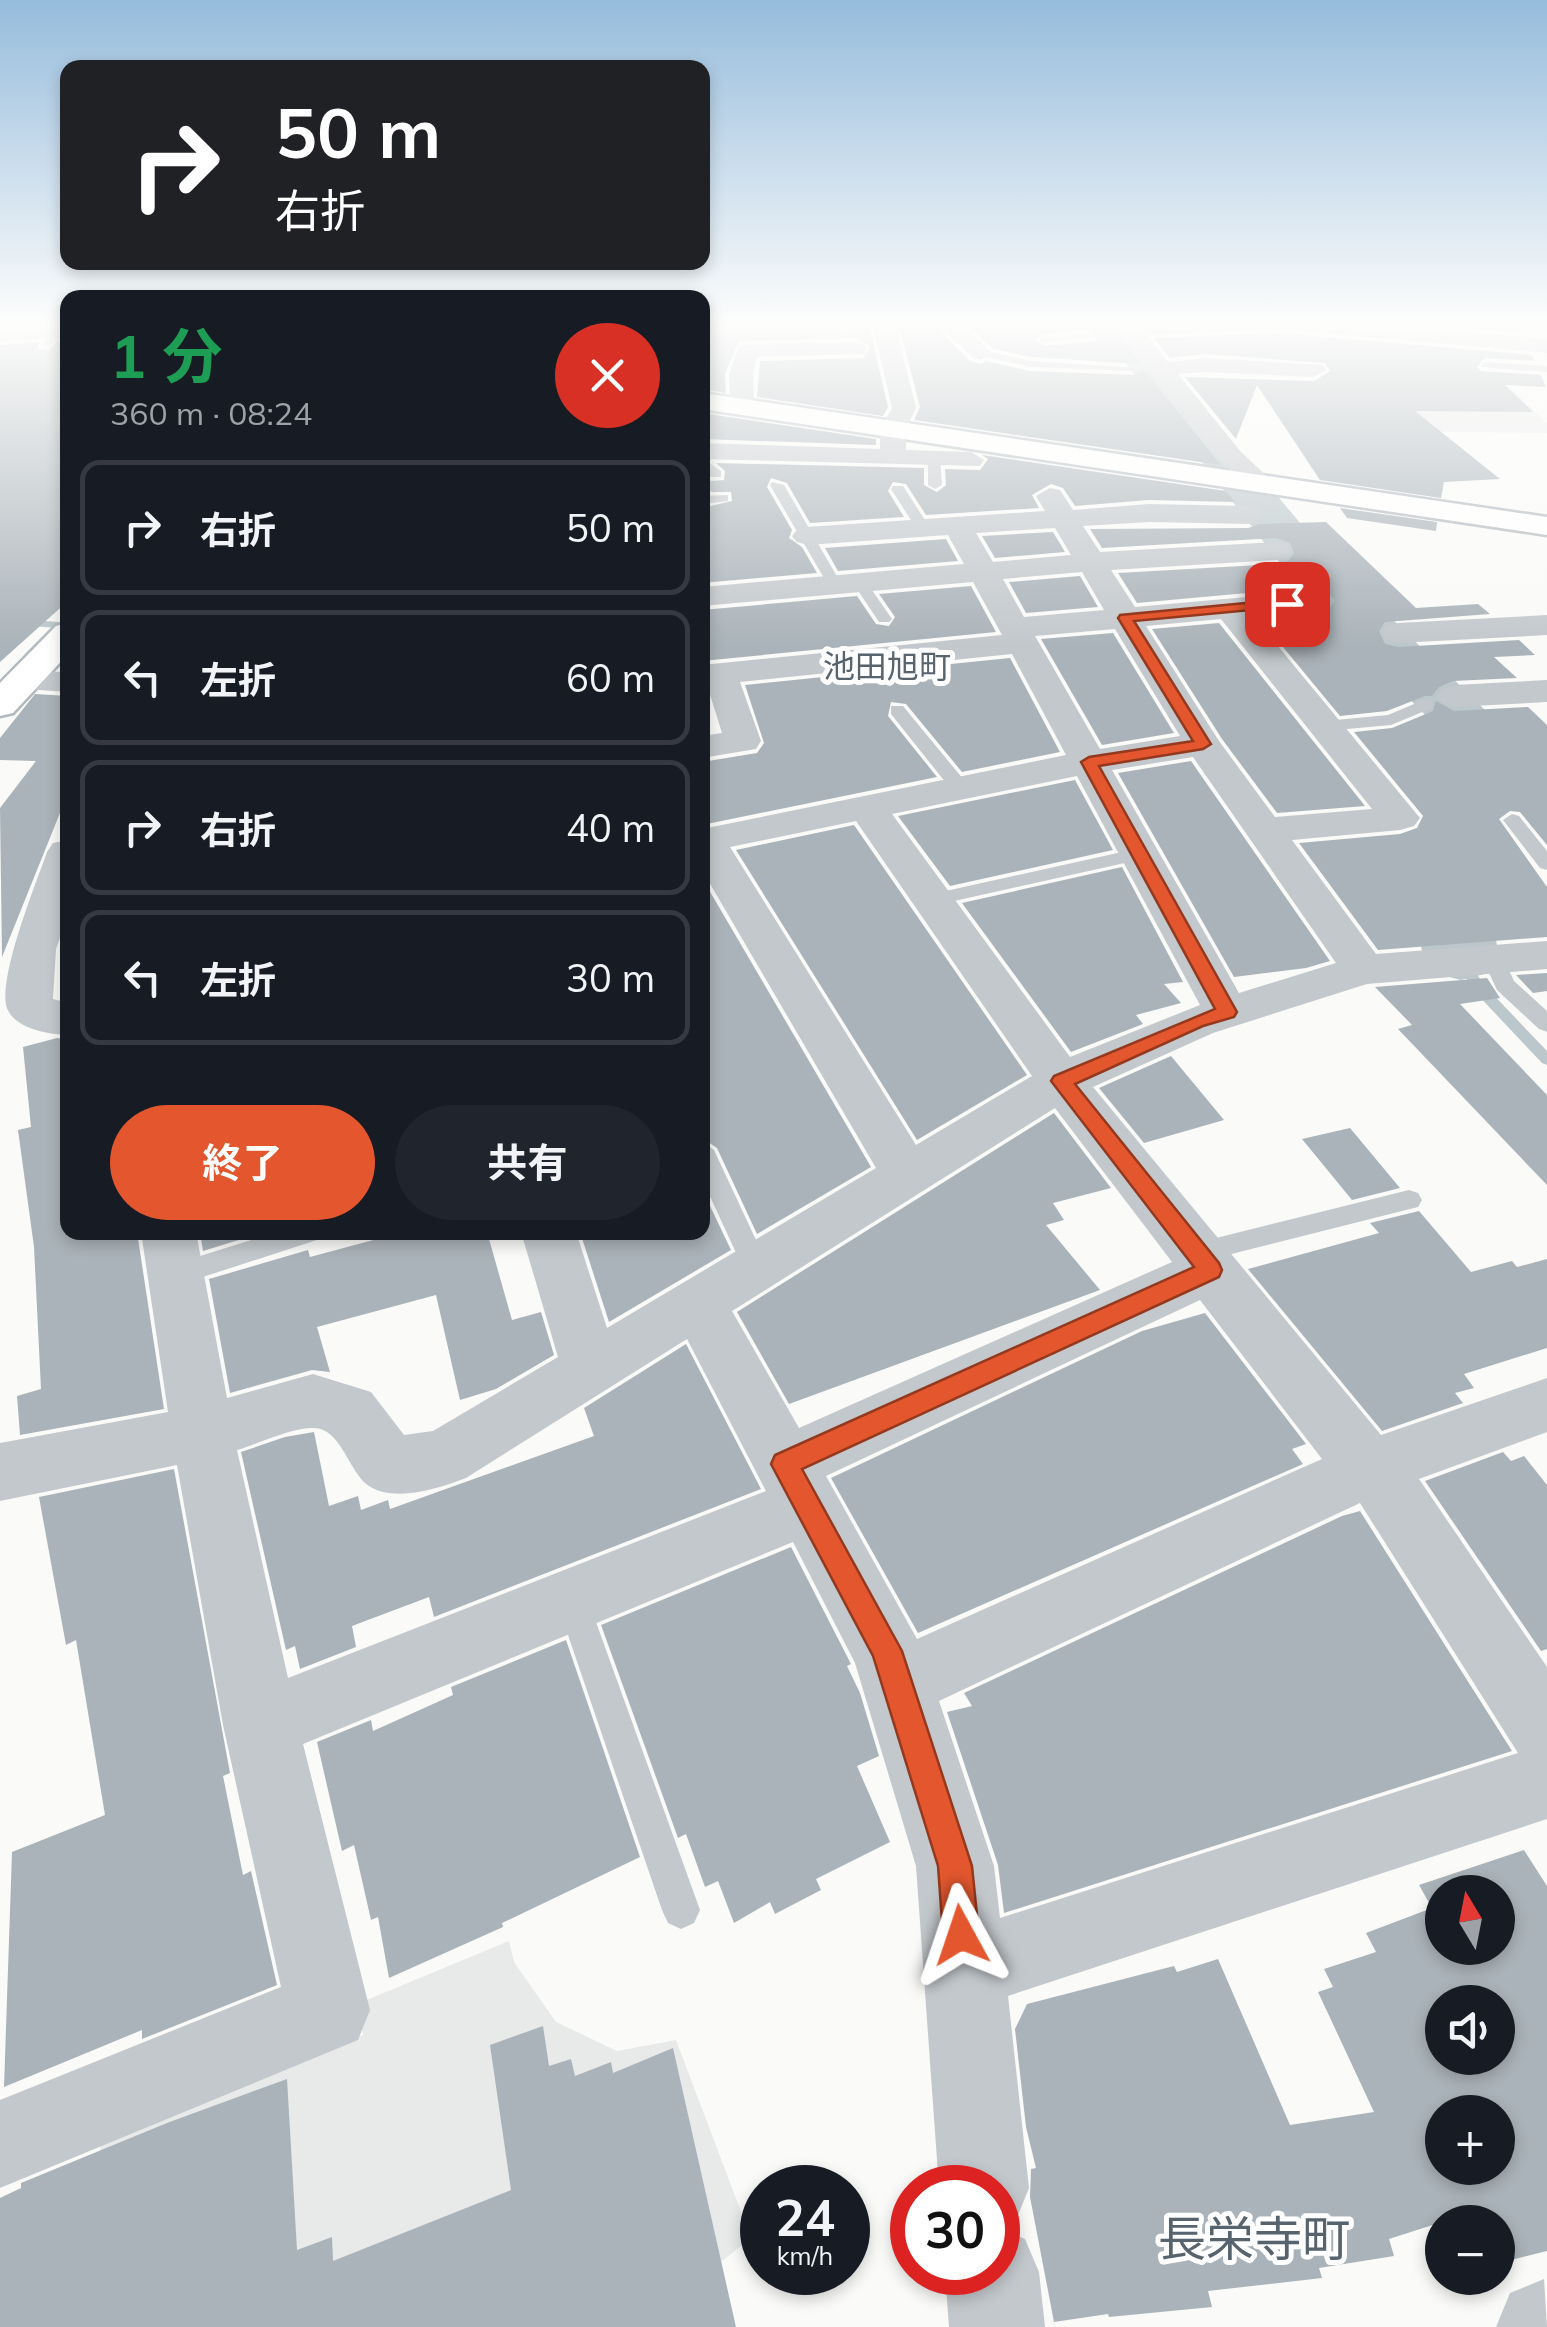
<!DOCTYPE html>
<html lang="ja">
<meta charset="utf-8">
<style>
body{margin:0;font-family:Mulish,"Noto Sans JP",sans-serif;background:#20242c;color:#f1f3f6;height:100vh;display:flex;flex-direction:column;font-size:38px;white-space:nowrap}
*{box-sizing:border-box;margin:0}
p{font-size:32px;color:#9ea1a6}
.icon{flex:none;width:55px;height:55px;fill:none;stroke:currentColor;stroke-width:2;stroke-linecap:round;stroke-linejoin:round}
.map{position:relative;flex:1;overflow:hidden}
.panel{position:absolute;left:60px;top:290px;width:650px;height:950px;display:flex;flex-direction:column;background:#171b24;border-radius:20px;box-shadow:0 5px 15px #0003}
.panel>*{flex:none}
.guide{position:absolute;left:60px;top:60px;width:650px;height:210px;border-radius:20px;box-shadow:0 5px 15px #0003;background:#202124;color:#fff;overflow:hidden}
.needle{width:65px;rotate:350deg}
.controls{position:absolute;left:1425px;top:1875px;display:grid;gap:20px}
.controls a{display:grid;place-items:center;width:90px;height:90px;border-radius:50%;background:#171b24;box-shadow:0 5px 15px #0003;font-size:50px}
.speed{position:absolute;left:740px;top:2165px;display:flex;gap:20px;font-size:50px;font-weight:700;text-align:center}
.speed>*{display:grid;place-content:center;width:130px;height:130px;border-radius:50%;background:#171b24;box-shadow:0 5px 15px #0003;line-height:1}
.speed small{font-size:25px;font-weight:400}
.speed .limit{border:15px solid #d22;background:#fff;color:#111}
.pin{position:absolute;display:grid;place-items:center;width:85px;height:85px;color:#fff;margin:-42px;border-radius:20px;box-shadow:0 5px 15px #0006}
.me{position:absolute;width:110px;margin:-55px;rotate:355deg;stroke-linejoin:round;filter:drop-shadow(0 0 8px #0008)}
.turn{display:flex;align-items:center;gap:35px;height:210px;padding:0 50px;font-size:45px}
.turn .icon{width:130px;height:130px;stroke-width:2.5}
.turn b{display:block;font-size:70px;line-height:85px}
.round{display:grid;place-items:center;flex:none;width:105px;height:105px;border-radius:52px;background:#20242c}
.overview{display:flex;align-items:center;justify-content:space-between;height:170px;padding:0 50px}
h1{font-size:60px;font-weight:700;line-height:75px;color:#1e9e55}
.primary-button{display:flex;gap:20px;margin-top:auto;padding:20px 50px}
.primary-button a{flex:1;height:115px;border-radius:60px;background:#e4572e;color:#fff;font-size:40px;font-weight:700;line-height:115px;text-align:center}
.primary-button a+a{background:#20242c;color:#f1f3f6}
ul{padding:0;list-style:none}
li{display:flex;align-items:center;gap:30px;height:135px;margin:0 20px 15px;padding:0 30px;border:5px solid #363941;border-radius:20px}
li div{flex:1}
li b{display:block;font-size:38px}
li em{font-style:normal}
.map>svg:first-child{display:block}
</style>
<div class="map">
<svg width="1547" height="2327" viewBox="0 0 1547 2327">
<rect width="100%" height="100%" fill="#fafaf8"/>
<path fill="#e8e9e9" d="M 1343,389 L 1514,391 L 1547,423 L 1547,433 L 1378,431 Z
M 509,1941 L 514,1962 L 556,2022 L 617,2051 L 676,2040 L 751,2238 L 639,2327 L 95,2327 L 101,2134 L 363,2035 L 357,2004 Z"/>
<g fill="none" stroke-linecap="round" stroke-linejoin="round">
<path fill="#bbc7cb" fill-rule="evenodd" d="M 0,618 L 59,622 L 64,625 L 59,628 L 0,624 Z
M 1466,964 L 1471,965 L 1484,985 L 1547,1051 L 1547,1065 L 1542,1063 L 1474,991 L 1460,968 Z"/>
<path fill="#bbc7cb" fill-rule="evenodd" d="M 1093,321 L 1131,321 L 1326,554 L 1490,715 L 1498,758 L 1494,930 L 1499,956 L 1488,973 L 1461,980 L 1434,973 L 1423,956 L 1418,930 L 1434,758 L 1429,719 L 1290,576 Z"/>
</g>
<path fill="#aab3b9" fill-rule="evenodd" d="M 708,321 L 788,321 L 790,328 L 849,330 L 857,321 L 868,321 L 888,407 L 883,416 L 757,397 L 760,361 L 864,358 L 870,347 L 856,338 L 739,341 L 725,374 L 726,393 L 702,389 Z
M 898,321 L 930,321 L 970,361 L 980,364 L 986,361 L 1030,371 L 1135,375 L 1144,370 L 1221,465 L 914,420 L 920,407 Z
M 964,321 L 1109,321 L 1140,364 L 1031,357 L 993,349 ZM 1090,329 L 1097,341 L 1044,346 L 1035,340 L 1039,335 Z
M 1380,321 L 1517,323 L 1522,333 Z
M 1280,333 L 1532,355 L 1535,361 L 1485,358 L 1477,367 L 1481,371 L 1541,375 L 1546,387 L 1505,385 L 1533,412 L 1415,411 L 1500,479 L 1444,482 L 1441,498 L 1320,480 L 1257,385 L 1236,439 L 1185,377 L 1314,381 L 1330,371 L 1325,363 L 1205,354 L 1170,358 L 1154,338 Z
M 58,341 L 68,341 L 68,601 L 0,662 L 0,345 L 39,342 L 38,349 L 49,350 Z
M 702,413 L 876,439 L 876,445 L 702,439 Z
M 982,455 L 1226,491 L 1235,502 L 1149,500 L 1075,506 L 1063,488 L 1051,484 L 1032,495 L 1039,508 L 926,515 L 906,484 L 893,482 L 888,491 L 904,517 L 810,523 L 787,483 L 771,478 L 767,487 L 792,530 L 789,538 L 802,547 L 817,573 L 702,583 L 702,508 L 732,501 L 731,492 L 711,492 L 703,475 L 711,481 L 724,480 L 725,471 L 716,463 L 924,468 L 924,485 L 937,492 L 946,485 L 945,469 L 980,470 L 988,459 Z
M 1340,508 L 1437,522 L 1436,531 L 1347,518 Z
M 1326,522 L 1416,608 L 1478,604 L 1490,614 L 1385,622 L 1379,631 L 1385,644 L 1398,647 L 1519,640 L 1535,655 L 1494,657 L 1517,678 L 1453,681 L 1439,687 L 1432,696 L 1425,696 L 1387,711 L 1340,716 L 1260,619 L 1326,612 L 1335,601 L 1327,590 L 1315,587 L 1137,603 L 1118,573 L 1277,564 L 1288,561 L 1294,553 L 1290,543 L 1276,538 L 1102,548 L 1090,529 L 1248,528 L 1260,524 Z
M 1053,532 L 1065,552 L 995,558 L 982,536 Z
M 946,539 L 958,561 L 838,571 L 825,548 Z
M 1080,576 L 1098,607 L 1026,613 L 1009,582 Z
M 971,586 L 996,632 L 702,661 L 702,610 L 857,596 L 876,624 L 889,626 L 895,617 L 879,594 Z
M 1219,623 L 1365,806 L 1277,813 L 1222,739 L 1152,629 Z
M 1113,633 L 1174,733 L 1102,745 L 1041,639 Z
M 1010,658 L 1060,752 L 962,772 L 906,704 L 891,702 L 888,716 L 937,777 L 702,825 L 702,762 L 757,753 L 764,743 L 745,685 Z
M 35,694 L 68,696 L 68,793 L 2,957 L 0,808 L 36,761 L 0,760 L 0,738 Z
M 1436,701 L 1454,711 L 1528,707 L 1547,725 L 1547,845 L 1520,812 L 1510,811 L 1499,819 L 1547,887 L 1547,937 L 1378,950 L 1299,843 L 1400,834 L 1417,828 L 1423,816 L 1354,732 L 1392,728 L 1433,711 Z
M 1191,761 L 1330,961 L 1306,968 L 1234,977 L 1118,773 Z
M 1075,780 L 1113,850 L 950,886 L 898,816 Z
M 854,825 L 1027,1075 L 917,1140 L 736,850 Z
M 1122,867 L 1183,982 L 1164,984 L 1181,1003 L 1136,1015 L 1143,1024 L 1071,1052 L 962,903 Z
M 702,878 L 871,1167 L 757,1234 L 717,1148 L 702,1138 Z
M 1547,973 L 1547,991 L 1533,993 L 1516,975 Z
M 1487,978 L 1500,998 L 1460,1004 L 1547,1095 L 1547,1185 L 1398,1029 L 1412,1025 L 1375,987 Z
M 57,1038 L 68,1039 L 68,1232 L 137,1232 L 164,1409 L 20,1435 L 17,1396 L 41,1389 L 34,1247 L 18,1130 L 31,1127 L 23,1047 Z
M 1171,1056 L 1224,1120 L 1144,1143 L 1099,1088 Z
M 1054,1113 L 1111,1188 L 1053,1203 L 1064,1220 L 1046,1225 L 1100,1290 L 789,1404 L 737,1312 Z
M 1350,1128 L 1400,1188 L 1352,1200 L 1302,1139 Z
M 702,1189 L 731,1250 L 609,1322 L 580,1232 L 702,1232 Z
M 1419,1211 L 1471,1272 L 1512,1261 L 1517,1267 L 1547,1259 L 1547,1348 L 1464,1374 L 1474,1388 L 1455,1393 L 1463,1403 L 1382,1431 L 1248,1269 L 1379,1233 L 1370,1223 Z
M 200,1232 L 255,1232 L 255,1235 L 203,1251 Z
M 403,1232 L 487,1232 L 512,1320 L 541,1312 L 554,1355 L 496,1389 L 460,1400 L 436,1295 L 317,1327 L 330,1372 L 312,1370 L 230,1393 L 209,1279 L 308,1250 L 310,1257 Z
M 1205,1313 L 1306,1444 L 1292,1449 L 1303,1464 L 918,1633 L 831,1478 L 1142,1331 Z
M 686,1344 L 761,1489 L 434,1617 L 429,1597 L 352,1626 L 356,1647 L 300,1669 L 295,1646 L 286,1650 L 241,1452 L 285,1437 L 314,1432 L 329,1506 L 358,1496 L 361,1510 L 388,1500 L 390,1509 L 594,1436 L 584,1408 Z
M 1503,1452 L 1511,1461 L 1524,1456 L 1547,1485 L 1547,1649 L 1541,1651 L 1425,1481 Z
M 174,1469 L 230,1773 L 223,1776 L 243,1875 L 251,1871 L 277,1985 L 142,2039 L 142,2030 L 4,2087 L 12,1852 L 105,1815 L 76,1640 L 66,1645 L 39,1497 Z
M 1360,1511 L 1512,1751 L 1004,1913 L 998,1865 L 947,1712 L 972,1706 L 964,1693 L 1342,1516 Z
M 791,1547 L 851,1664 L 847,1666 L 860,1693 L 879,1756 L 857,1766 L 890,1842 L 816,1879 L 821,1890 L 775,1914 L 770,1902 L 734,1923 L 718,1881 L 705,1887 L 686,1834 L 678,1838 L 601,1625 Z
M 566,1640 L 640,1857 L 502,1923 L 503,1927 L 389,1978 L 378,1917 L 371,1920 L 354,1845 L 342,1851 L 317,1742 L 371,1720 L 373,1731 L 453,1695 L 451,1687 Z
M 1524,1850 L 1547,1886 L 1547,2251 L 1498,2263 L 1498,2222 L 1442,2222 L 1389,2239 L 1394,2256 L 1319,2268 L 1322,2278 L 1208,2291 L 1212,2307 L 1109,2317 L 1108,2314 L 1054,2322 L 1030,2197 L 1031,2169 L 1036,2168 L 1026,2127 L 1015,2029 L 1027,2004 L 1174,1966 L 1177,1972 L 1218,1959 L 1290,2125 L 1374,2112 L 1318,1992 L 1333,1987 L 1324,1969 L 1376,1952 L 1366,1933 L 1432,1908 L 1419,1885 ZM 1442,1892 L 1498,1892 L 1498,1948 L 1442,1948 ZM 1442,2002 L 1498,2002 L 1498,2058 L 1442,2058 ZM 1442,2112 L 1498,2112 L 1498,2168 L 1442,2168 Z
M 543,2026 L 549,2066 L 571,2059 L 575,2076 L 611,2062 L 613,2073 L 673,2048 L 736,2327 L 0,2327 L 0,2198 L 21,2188 L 21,2183 L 167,2123 L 287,2079 L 297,2250 L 332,2237 L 333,2261 L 511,2190 L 490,2045 Z"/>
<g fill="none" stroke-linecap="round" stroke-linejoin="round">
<defs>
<path id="secondary" d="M 702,393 L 1547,517 L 1547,535 L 702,409 Z
M 68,623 L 68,654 L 13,713 L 0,716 L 0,683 L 56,626 Z"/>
</defs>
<use href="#secondary" stroke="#b3babf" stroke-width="5"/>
<path fill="#c3c8cc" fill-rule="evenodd" d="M 853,321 L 849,326 L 790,324 L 794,321 Z
M 53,329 L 62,331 L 49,346 L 41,346 Z
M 1090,333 L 1094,338 L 1044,342 L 1039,339 Z
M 981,350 L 1030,361 L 1141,368 L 1135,371 L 1030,367 L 977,355 Z
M 1485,362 L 1547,366 L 1547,372 L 1481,367 Z
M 934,454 L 940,458 L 942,485 L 935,489 L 928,485 L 928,458 Z
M 702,458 L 721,471 L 721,477 L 711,477 L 702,469 Z
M 772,482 L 784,485 L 842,585 L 840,588 L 828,585 L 770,485 Z
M 893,486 L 903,486 L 930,528 L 928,531 L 918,531 L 891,489 Z
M 728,495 L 728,501 L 702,504 L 702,496 Z
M 855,580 L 865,580 L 892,619 L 889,622 L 879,622 L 853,583 Z
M 1426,699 L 1432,700 L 1432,708 L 1391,725 L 1325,731 L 1316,726 L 1325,721 L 1388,715 Z
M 891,706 L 903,706 L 968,785 L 968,793 L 954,793 L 891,714 Z
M 1512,814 L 1519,816 L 1547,851 L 1547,870 L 1540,868 L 1503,820 Z
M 1140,848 L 1150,854 L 1147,858 L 932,906 L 922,900 L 932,894 Z
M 1494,953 L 1502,955 L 1514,981 L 1547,1011 L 1547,1032 L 1539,1029 L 1497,990 L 1483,960 Z
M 702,1141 L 714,1150 L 769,1268 L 765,1276 L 756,1279 L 747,1276 L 743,1268 L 702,1179 Z
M 1409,1190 L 1418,1193 L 1422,1200 L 1418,1207 L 1196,1263 L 1187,1260 L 1183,1253 L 1187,1246 L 1196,1243 Z
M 277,1232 L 324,1232 L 320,1239 L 175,1286 L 165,1283 L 162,1275 L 165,1267 Z
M 572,1584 L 584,1589 L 588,1600 L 700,1910 L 694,1923 L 681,1929 L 668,1923 L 662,1910 L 556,1600 L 560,1589 Z"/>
<path fill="#c3c8cc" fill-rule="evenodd" d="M 872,321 L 894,321 L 916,408 L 906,429 L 906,450 L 971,452 L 984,460 L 980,466 L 702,459 L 702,443 L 880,449 L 880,429 L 892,408 Z
M 934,321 L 958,321 L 992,353 L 981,360 L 973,358 Z
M 1113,321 L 1334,321 L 1547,339 L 1547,353 L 1280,329 L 1147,335 L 1168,362 L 1205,358 L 1322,365 L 1326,370 L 1314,377 L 1205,372 L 1178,374 L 1241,452 L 1274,483 L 1260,491 C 1226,483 1138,355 1113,321 Z
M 68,323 L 68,337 L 0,341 L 0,327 Z
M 856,342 L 864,344 L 867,349 L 864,354 L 757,357 L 753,375 L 754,406 L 742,413 L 730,406 L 729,375 L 739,345 Z
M 1050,488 L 1060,490 L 1073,510 L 1149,504 L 1248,506 L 1258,509 L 1262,515 L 1258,521 L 1248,524 L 1149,522 L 1083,526 L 1100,552 L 1276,542 L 1287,545 L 1291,551 L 1287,557 L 1276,560 L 1111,570 L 1135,607 L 1315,591 L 1326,594 L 1331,601 L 1326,608 L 1253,616 L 1420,818 L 1414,826 L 1400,830 L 1292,840 L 1376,954 L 1547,941 L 1547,969 L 1367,984 L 1213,1033 L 1093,1087 L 1381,1435 L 1547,1378 L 1547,1432 L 1419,1479 L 1547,1667 L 1547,1819 L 1008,1996 L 1029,2188 L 1016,2220 L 998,2228 L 998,2188 L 939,2188 L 916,1866 L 855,1663 L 793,1542 L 303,1744 L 370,2010 L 358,2040 L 0,2188 L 0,2100 L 281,1987 L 223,1725 L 177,1465 L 0,1501 L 0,1443 L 168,1412 L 141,1232 L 196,1232 L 227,1398 L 313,1374 L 371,1392 L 404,1435 L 433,1431 L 558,1357 L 521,1232 L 576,1232 L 607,1328 L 876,1168 L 702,870 L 702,829 L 1066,755 L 1012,654 L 740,682 L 761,741 L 756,749 L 702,758 L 702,736 L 722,733 L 707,685 L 702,685 L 702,665 L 1002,635 L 973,582 L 702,606 L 702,587 L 964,564 L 948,535 L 807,545 L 797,542 L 792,536 L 797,530 L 807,527 L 1045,511 L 1036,496 ZM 1055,528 L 1071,555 L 993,562 L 976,533 ZM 1082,572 L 1104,610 L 1024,617 L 1003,579 ZM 1221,619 L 1372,809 L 1275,817 L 1219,741 L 1146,626 ZM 1115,629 L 1180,736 L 1100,749 L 1035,636 ZM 1193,757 L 1336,963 L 1239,993 L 1112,770 ZM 1077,776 L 1200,1005 L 1070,1057 L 892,814 ZM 856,821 L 1032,1076 L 916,1145 L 730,847 ZM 1055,1108 L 1172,1262 L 799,1428 L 732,1311 ZM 1200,1300 L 1322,1459 L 917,1639 L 826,1476 ZM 687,1339 L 766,1491 L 288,1678 L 237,1450 C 260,1443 288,1429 312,1428 C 341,1426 348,1472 369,1486 C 395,1503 440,1488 466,1478 ZM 1360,1503 L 1518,1753 L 1000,1918 L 994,1866 L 939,1701 Z
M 1547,615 L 1547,635 L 1398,643 L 1386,640 L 1382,633 L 1386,626 L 1398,623 Z
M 22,671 L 68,672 L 68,692 L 10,688 L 5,681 L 10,674 Z
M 1547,680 L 1547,702 L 1454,707 L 1442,703 L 1436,696 L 1442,689 L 1454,685 Z
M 68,840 L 68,915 L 56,949 L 53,999 L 68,1003 L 68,1035 C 48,1034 12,1029 6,1005 C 0,972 35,886 47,852 L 53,843 Z
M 998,2228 L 1025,2239 L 1039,2272 L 1045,2327 L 949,2327 L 945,2272 L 998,2272 Z
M 1544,2279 L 1547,2327 L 1496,2327 L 1510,2293 Z"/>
<use href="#secondary" fill="#fff" fill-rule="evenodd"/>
</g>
<linearGradient id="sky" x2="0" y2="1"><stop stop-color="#96bcdc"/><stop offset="0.5" stop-color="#fdfdfc"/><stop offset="1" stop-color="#fdfdfc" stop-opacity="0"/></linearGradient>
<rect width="1547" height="647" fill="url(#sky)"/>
<path fill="#e4572e" stroke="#94391e" stroke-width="2.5" d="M 1287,599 L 1292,601 L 1292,606 L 1134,621 L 1211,744 L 1203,749 L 1099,766 L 1237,1012 L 1234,1017 L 1203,1026 L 1075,1084 L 1219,1263 L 1222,1270 L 1219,1277 L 802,1469 L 902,1651 L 972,1866 L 979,1935 L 973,1948 L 961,1953 L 949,1948 L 943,1935 L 938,1866 L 873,1656 L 771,1464 L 775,1455 L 1194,1267 L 1051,1081 L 1054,1076 L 1215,1009 L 1081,762 L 1089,757 L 1193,741 L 1118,618 L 1120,615 Z"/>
<g text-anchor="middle" stroke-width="10" stroke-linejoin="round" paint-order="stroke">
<g font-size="32" fill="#57646e" stroke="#fff">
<text x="887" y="678">池田旭町</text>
</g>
<g font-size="48" fill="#57646e" stroke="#fff">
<text x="1254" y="2256">長栄寺町</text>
</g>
</g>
</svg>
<div class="controls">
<a><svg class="needle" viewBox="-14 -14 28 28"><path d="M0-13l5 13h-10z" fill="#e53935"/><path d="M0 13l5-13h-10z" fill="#9ea1a6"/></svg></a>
<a><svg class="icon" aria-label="sound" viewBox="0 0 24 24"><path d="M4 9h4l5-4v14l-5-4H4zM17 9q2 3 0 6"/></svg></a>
<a>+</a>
<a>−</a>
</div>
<div class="speed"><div>24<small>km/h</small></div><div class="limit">30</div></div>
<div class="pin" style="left:1287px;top:604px;background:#d93025"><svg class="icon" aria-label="arrive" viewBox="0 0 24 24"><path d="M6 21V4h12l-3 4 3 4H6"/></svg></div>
<svg class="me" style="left:961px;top:1935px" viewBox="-20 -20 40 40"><path d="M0-17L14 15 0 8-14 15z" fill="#e4572e" stroke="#fff" stroke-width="4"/></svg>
<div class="guide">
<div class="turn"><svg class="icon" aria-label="right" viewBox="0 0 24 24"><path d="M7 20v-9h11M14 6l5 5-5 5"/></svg><div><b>50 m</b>右折</div></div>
</div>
<section class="panel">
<div class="overview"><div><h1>1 分</h1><p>360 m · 08:24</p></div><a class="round" style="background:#d93025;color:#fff"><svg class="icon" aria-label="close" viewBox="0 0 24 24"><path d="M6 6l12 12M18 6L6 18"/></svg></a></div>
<ul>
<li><svg class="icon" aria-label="right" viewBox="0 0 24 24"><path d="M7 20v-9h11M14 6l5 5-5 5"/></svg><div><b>右折</b></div><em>50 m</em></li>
<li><svg class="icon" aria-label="left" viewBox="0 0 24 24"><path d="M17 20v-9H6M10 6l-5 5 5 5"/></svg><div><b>左折</b></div><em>60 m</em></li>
<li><svg class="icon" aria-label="right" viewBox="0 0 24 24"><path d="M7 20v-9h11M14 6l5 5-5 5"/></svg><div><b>右折</b></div><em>40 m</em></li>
<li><svg class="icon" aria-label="left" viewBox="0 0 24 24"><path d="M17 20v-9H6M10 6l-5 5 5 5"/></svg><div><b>左折</b></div><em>30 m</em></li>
</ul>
<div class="primary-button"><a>終了</a><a>共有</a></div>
</section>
</div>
